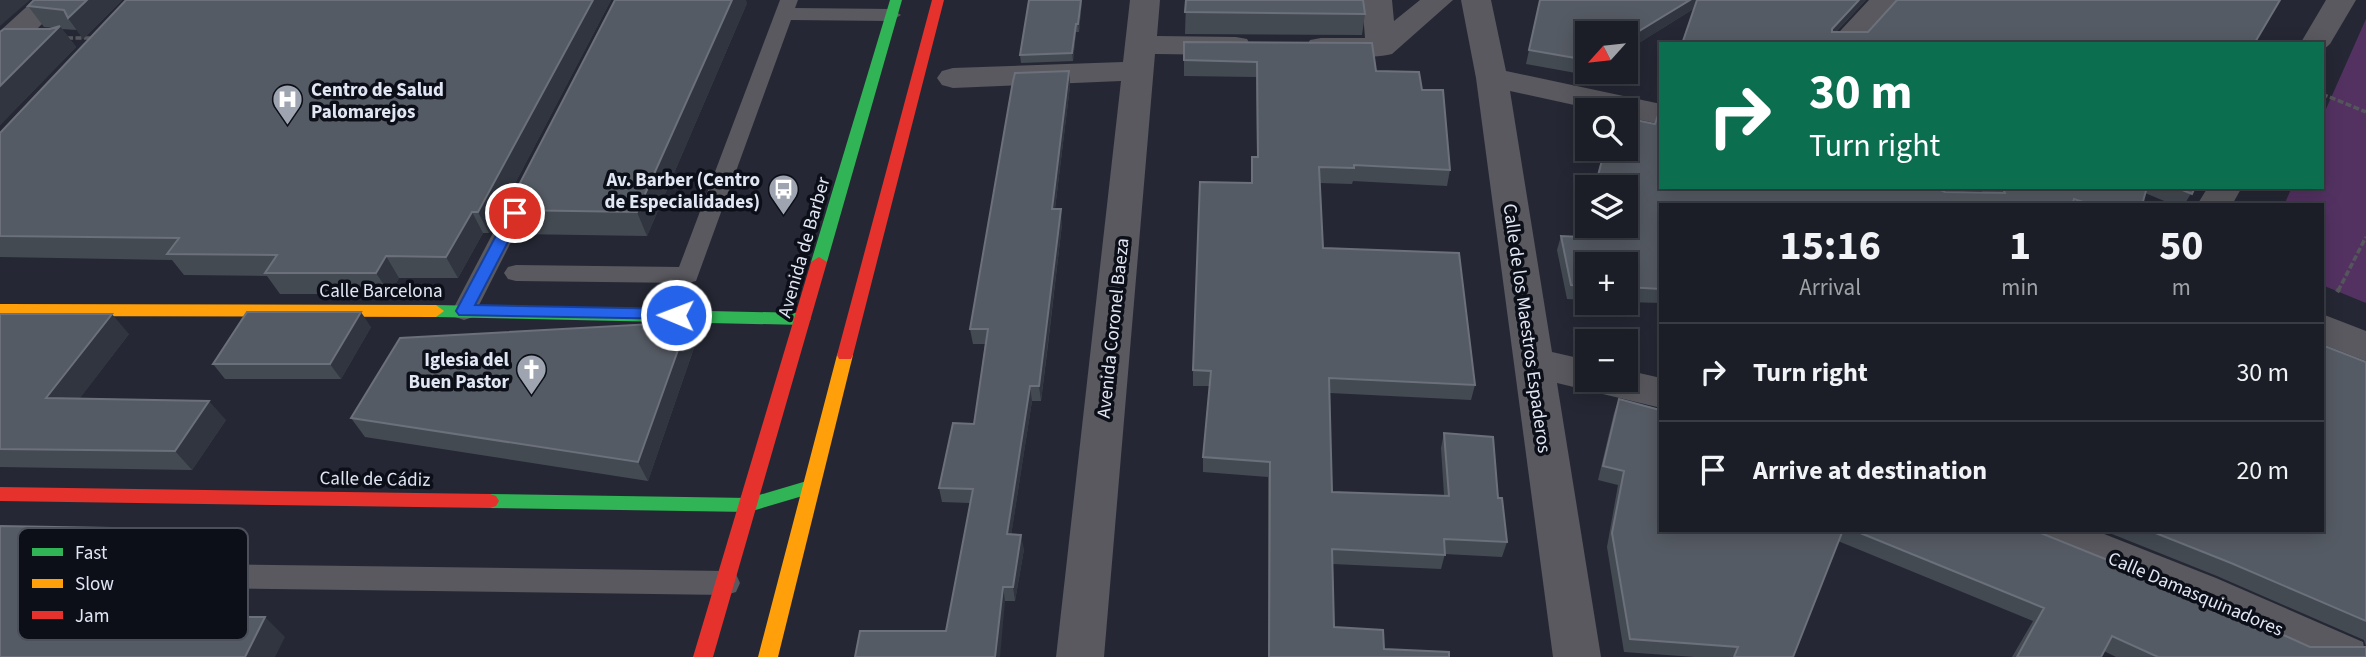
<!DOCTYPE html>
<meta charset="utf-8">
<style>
body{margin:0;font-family:"Source Sans 3",sans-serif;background:#25272f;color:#f1f3f6;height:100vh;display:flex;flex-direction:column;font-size:26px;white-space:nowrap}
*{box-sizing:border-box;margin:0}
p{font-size:23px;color:#a0a2a7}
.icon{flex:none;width:38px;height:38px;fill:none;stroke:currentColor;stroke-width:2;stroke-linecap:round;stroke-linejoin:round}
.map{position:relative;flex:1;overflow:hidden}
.sheet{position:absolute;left:1659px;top:203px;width:665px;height:329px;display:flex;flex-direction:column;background:#1c1e27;border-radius:0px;box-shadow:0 4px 18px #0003,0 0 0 2px #3a3c44}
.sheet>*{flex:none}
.banner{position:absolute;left:1659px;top:42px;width:665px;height:147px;border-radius:0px;box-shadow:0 4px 18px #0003,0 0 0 2px #3a3c44;background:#0b6e4f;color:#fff;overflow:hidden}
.needle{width:46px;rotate:243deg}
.fabs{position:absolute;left:1575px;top:21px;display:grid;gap:14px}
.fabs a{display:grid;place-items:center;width:63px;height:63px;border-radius:0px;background:#1c1e27;box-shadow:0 4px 18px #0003,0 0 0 2px #3a3c44;font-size:35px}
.pin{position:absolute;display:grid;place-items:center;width:60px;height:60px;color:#fff;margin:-30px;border:4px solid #fff;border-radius:50%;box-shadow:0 2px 7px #0007}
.me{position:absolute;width:77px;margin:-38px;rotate:271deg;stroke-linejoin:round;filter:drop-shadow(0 0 5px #0008)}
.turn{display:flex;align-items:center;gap:24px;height:147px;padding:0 35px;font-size:32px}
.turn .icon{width:91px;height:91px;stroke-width:2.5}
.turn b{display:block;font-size:49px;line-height:60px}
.eta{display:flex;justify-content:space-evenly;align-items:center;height:119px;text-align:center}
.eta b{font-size:42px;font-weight:700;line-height:49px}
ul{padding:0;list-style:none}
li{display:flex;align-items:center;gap:21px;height:98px;padding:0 35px;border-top:2px solid #3a3c44}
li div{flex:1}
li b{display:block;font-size:26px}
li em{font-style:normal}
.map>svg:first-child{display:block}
</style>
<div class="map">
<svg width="2366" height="657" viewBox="0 0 2366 657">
<rect width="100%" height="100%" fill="#252834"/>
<path fill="#533262" d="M 2366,19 L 2366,303 L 2322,285 L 2322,205 L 2284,205 L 2292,187 L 2322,187 L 2322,118 Z"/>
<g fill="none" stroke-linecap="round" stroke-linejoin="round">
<path stroke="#55565c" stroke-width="3.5" stroke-dasharray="6 2.5" stroke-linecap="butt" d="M 67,38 L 97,38
M 2322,94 L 2366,112
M 2338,291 L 2366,237"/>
<path stroke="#55565c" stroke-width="4.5" stroke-dasharray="8 3.5" stroke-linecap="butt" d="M 2337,292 L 2339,289"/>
<path fill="#59595f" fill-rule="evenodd" d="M 780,0 L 798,0 L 795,8 L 891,9 L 901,15 L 891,21 L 791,20 L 696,281 L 688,283 L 516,281 L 508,279 L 504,273 L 508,267 L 516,265 L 679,267 Z
M 525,186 L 533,188 L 536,193 L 476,311 L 473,317 L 464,320 L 455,317 L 452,311 L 514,193 L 517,188 Z
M 133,563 L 726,571 L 736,574 L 740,583 L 736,592 L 726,595 L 133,587 L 123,584 L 119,575 L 123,566 Z"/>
<path fill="#59595f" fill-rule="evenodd" d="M 34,0 L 66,0 L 11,55 L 0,57 L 0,31 Z
M 1130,0 L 1160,0 L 1157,36 L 1236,37 L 1247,39 L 1251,46 L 1247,53 L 1236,55 L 1155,54 L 1104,657 L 1056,657 L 1121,81 L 953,88 L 942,85 L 937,78 L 942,71 L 953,68 L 1123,62 Z
M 1362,0 L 1392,0 L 1394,21 L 1420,0 L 1453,0 L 1392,54 C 1368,59 1334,59 1310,54 L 1306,47 L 1310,40 L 1321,38 L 1365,38 Z
M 1461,0 L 1491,0 L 1506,71 L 1661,104 L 1661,124 L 1626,117 L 1626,110 L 1597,110 L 1510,91 L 1552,352 L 1587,360 L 1587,380 L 1626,380 L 1626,370 L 1661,378 L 1661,408 L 1557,383 L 1601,657 L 1553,657 L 1476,78 Z
M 1869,0 L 1901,0 L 1860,44 L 1828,44 Z
M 2326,0 L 2356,0 L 2330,44 L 2322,51 L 2322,44 L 2300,44 Z
M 2208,187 L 2242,187 L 2232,205 L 2197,205 Z
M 2322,314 L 2366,331 L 2366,361 L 2322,344 Z
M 2022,530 L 2094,530 L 2216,578 L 2363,642 L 2366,657 L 2296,657 L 2184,606 L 2028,543 Z"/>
<path fill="#30b455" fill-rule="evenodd" d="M 890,0 L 902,0 L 827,262 L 819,267 L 811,262 Z
M 436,305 L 803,313 L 811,319 L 803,325 L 436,317 L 428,311 Z
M 810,480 L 816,482 L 819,487 L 816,492 L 749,512 L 490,508 L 484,506 L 481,501 L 484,496 L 490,494 L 749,498 Z"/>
<path fill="#ff9f0a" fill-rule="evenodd" d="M 0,304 L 436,305 L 444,311 L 436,317 L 0,316 Z
M 845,349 L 851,351 L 853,355 L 778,657 L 758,657 L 837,355 L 839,351 Z"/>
<path fill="#e5322d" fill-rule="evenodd" d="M 932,0 L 944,0 L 853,355 L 851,359 L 839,359 L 837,355 Z
M 819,257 L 827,262 L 713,657 L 693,657 L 811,262 Z
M 0,487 L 490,494 L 496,496 L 499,501 L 496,506 L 490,508 L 0,501 Z"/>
</g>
<path fill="#444a52" d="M 34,0 L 122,0 L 83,39 L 77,30 L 62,29 L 76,47 L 0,125 L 0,32 L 53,28 L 44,27 L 28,6 Z
M 126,0 L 611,0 L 489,233 L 483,233 L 458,278 L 399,278 L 390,294 L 280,294 L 267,276 L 184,275 L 172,260 L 0,257 L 0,133 Z
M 1082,0 L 1079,32 L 1076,32 L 1073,61 L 1021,63 L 1020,55 Z
M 1186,0 L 1365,14 L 1362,35 L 1185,34 Z
M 1540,0 L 1866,0 L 1836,32 L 2254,44 L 1682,44 L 1695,8 L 1626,51 L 1626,33 L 1587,33 L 1587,72 L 1592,72 L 1587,75 L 1526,64 Z
M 747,3 L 647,236 L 518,234 L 506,210 Z
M 1184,42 L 1376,71 L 1422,90 L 1450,170 L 1447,186 L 1353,181 L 1352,184 L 1320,183 L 1323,248 L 1475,385 L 1471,400 L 1330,393 L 1332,492 L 1444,495 L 1441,448 L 1444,433 L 1498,498 L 1507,542 L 1502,557 L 1445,554 L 1441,569 L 1333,564 L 1334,627 L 1384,649 L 1449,657 L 1268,657 L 1268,477 L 1203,472 L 1203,457 L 1210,386 L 1193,386 L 1193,370 L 1251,183 L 1252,157 L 1257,157 L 1256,77 L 1184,76 Z
M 1069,71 L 1070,86 L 1055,209 L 1062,224 L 1048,345 L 1041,401 L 1032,401 L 1011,535 L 1024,549 L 1015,601 L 1005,601 L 946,631 L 970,503 L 942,502 L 939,488 L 974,424 L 985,344 L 973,344 L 970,329 Z
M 1655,124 L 1661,187 L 1985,193 L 1973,187 L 2195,187 L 2184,205 L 2174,205 L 2145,193 L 2142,205 L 1661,205 L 1661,303 L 1626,302 L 1626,264 L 1587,264 L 1587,300 L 1567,299 L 1557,250 L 1561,236 L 1582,237 L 1587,215 L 1587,226 L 1626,187 L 1594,187 L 1604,149 L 1626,149 Z
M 0,314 L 129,334 L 79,399 L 226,420 L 192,470 L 0,467 Z
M 688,322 L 696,342 L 648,481 L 365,437 L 351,418 Z
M 371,327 L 341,379 L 225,379 L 213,364 Z
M 2366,362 L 2366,647 L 2364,640 L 2217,576 L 2102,530 L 2322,530 Z
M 1619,399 L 1658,409 L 1661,402 L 1661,530 L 2037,530 L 2038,532 L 2310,647 L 2366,657 L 2116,657 L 2104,651 L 2101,657 L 2012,657 L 2033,621 L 1838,541 L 1793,657 L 1695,657 L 1624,652 L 1607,547 L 1618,485 L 1598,480 L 1614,413 Z"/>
<path fill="#30353f" d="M 0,0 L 30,0 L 0,26 Z
M 87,0 L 122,0 L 83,39 L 68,18 Z
M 593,0 L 611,0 L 489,233 L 478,212 Z
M 732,0 L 746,0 L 747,3 L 647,236 L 637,212 Z
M 1081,0 L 1082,0 L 1079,32 L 1078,24 Z
M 1690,0 L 1697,0 L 1695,8 L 1626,51 L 1626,39 Z
M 1859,0 L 1866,0 L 1826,42 L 1832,29 Z
M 1076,24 L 1076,32 L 1073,61 L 1072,53 Z
M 60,26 L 76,47 L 0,125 L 0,86 Z
M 1069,71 L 1070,86 L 1053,224 L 1052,209 Z
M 1061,209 L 1062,224 L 1041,401 L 1039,386 Z
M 472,212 L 483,233 L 458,278 L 446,257 Z
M 386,256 L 399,278 L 390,294 L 376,273 Z
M 361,312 L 371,327 L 341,379 L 330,364 Z
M 112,314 L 129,334 L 65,418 L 46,398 Z
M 688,322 L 696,342 L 648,481 L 638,462 Z
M 1030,386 L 1032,401 L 1009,549 L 1007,534 Z
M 209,401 L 226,420 L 192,470 L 175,451 Z
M 110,528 L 131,549 L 76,636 L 51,616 Z
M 1021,535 L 1024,549 L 1015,601 L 1013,587 Z
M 1003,587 L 1005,601 L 1000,657 L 995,657 Z
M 265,617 L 285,637 L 275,657 L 245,657 Z"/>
<path fill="#555b64" stroke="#6b707a" stroke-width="2" d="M 34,0 L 87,0 L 68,18 L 64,10 L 28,6 Z
M 126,0 L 593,0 L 478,212 L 472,212 L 446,257 L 386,256 L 376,273 L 265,273 L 277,255 L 167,254 L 179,238 L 0,236 L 0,133 Z
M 615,0 L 732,0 L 637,212 L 506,210 Z
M 1029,0 L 1081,0 L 1078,24 L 1076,24 L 1072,53 L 1020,55 Z
M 1186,0 L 1363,0 L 1365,14 L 1185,12 Z
M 1540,0 L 1690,0 L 1626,39 L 1626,33 L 1587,33 L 1587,60 L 1529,50 Z
M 1697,0 L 1859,0 L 1832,29 L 1832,32 L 1868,32 L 1897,0 L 2280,0 L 2254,44 L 1801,44 L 1796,42 L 1794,44 L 1682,44 Z
M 60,26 L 0,86 L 0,32 L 4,29 L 50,29 Z
M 1184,42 L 1372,43 L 1376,71 L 1419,72 L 1422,90 L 1443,90 L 1450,170 L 1354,165 L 1354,168 L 1319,167 L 1323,248 L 1459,253 L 1475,385 L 1329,378 L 1332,492 L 1449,496 L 1444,433 L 1493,437 L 1498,498 L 1502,498 L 1507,542 L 1444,539 L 1445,555 L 1332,549 L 1334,627 L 1383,630 L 1384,649 L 1449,652 L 1449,657 L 1269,657 L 1270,462 L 1203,457 L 1211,371 L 1193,370 L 1200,182 L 1252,183 L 1252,157 L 1258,157 L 1257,62 L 1184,60 Z
M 1069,71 L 1052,209 L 1061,209 L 1046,330 L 1039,386 L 1030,386 L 1007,534 L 1021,535 L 1013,587 L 1003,587 L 995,657 L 855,657 L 860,631 L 946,631 L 973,489 L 939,488 L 953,423 L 974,424 L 988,329 L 970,329 L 1013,81 L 1015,73 Z
M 1659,112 L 1661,112 L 1661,187 L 1934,187 L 1945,192 L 2005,193 L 2002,187 L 2147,187 L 2142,205 L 2092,205 L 2074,199 L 2072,205 L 1661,205 L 1661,289 L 1626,287 L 1626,264 L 1587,264 L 1587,286 L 1571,285 L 1561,236 L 1582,237 L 1587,217 L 1587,226 L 1626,226 L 1626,187 L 1595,187 L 1605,149 L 1626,149 L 1626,118 L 1655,124 Z
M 2175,187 L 2195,187 L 2192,194 Z
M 247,312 L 361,312 L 330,364 L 213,364 Z
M 0,314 L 112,314 L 46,398 L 209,401 L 175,451 L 0,449 Z
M 688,322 L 638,462 L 351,418 L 400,338 Z
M 2322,345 L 2366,362 L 2366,621 L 2231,563 L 2148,530 L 2322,530 Z
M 1619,399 L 1660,410 L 1661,407 L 1661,530 L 1843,530 L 1793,657 L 1734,657 L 1738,647 L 1630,639 L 1612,533 L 1624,471 L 1603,466 Z
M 0,526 L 110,528 L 51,616 L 265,617 L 245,657 L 0,657 Z
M 1853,530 L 2037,530 L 2038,532 L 2197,596 L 2310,647 L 2366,647 L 2366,657 L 2158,657 L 2112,636 L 2101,657 L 2017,657 L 2044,608 Z"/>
<path fill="#2563eb" stroke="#184099" stroke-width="2" d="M 515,208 L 523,213 L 475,305 L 676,309 L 681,311 L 684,315 L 681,319 L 459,315 L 456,311 L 508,213 Z"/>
<defs>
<symbol id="hospital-pin" viewBox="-11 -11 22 30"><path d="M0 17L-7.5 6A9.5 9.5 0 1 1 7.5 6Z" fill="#9fa4b1" stroke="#0c0f18"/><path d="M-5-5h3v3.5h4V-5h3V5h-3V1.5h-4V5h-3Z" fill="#fff"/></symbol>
<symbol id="bus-pin" viewBox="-11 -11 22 30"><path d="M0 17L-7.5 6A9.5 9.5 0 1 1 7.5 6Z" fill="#9fa4b1" stroke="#0c0f18"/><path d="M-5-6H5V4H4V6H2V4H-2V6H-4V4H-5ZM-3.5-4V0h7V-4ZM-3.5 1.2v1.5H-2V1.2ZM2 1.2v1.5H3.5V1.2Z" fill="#fff"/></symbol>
<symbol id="church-pin" viewBox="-11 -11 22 30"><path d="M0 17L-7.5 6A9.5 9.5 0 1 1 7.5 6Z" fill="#9fa4b1" stroke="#0c0f18"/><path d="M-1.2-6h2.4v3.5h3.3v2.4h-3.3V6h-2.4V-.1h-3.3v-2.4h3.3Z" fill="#fff"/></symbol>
</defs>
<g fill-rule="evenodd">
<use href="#hospital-pin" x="270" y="82" width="35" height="47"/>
<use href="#bus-pin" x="766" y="172" width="35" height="47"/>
<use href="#church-pin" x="514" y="352" width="35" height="47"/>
</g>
<g text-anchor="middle" stroke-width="7" stroke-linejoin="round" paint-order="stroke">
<g font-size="19" font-weight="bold" fill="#e1e6f4" stroke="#0c0f18" text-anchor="end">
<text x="311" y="96" text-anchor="start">Centro de Salud<tspan x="311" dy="22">Palomarejos</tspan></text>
<text x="760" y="186">Av. Barber (Centro<tspan x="760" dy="22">de Especialidades)</tspan></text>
<text x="509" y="366">Iglesia del<tspan x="509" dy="22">Buen Pastor</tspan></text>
</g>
<g font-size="19" fill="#e1e6f4" stroke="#0c0f18">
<text transform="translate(803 247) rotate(-74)" y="7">Avenida de Barber</text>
<text x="381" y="297">Calle Barcelona</text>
<text transform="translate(1112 328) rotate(-84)" y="7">Avenida Coronel Baeza</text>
<text transform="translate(1528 328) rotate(82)" y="7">Calle de los Maestros Espaderos</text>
<text transform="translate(375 478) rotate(1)" y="7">Calle de Cádiz</text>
<text transform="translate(2196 593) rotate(23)" y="7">Calle Damasquinadores</text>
</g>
</g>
<rect x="18" y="528" width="230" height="112" rx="10" fill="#0c0f18" stroke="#4c505a" stroke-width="2"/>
<rect x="32" y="548" width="31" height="8" fill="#30b455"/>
<rect x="32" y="579" width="31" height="9" fill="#ff9f0a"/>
<rect x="32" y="611" width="31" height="8" fill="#e5322d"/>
<g font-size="19" fill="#e1e6f4">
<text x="75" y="559">Fast</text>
<text x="75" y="590">Slow</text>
<text x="75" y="622">Jam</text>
</g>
</svg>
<div class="fabs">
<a><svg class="needle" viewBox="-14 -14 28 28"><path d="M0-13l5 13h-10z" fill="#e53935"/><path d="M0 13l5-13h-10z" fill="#a0a2a7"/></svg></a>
<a><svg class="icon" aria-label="search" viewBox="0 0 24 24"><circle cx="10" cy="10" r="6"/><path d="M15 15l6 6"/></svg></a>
<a><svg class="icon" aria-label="layers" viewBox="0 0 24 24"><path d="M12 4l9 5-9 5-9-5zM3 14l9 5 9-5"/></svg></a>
<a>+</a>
<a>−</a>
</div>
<div class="pin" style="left:515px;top:213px;background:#d93025"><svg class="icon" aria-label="arrive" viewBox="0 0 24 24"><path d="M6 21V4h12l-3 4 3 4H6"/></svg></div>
<svg class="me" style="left:676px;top:315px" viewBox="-20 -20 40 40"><circle r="17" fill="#2563eb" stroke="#fff" stroke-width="3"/><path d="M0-11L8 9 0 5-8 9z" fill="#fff"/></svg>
<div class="banner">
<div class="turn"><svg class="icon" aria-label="right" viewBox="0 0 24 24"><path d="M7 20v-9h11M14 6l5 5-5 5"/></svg><div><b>30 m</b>Turn right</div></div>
</div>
<section class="sheet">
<div class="eta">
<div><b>15:16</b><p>Arrival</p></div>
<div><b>1</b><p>min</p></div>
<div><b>50</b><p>m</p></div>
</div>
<ul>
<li><svg class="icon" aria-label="right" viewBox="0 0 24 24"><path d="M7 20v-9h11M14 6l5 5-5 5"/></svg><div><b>Turn right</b></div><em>30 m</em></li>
<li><svg class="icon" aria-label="arrive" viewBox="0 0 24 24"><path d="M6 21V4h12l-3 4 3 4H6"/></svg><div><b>Arrive at destination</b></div><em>20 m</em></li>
</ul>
</section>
</div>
